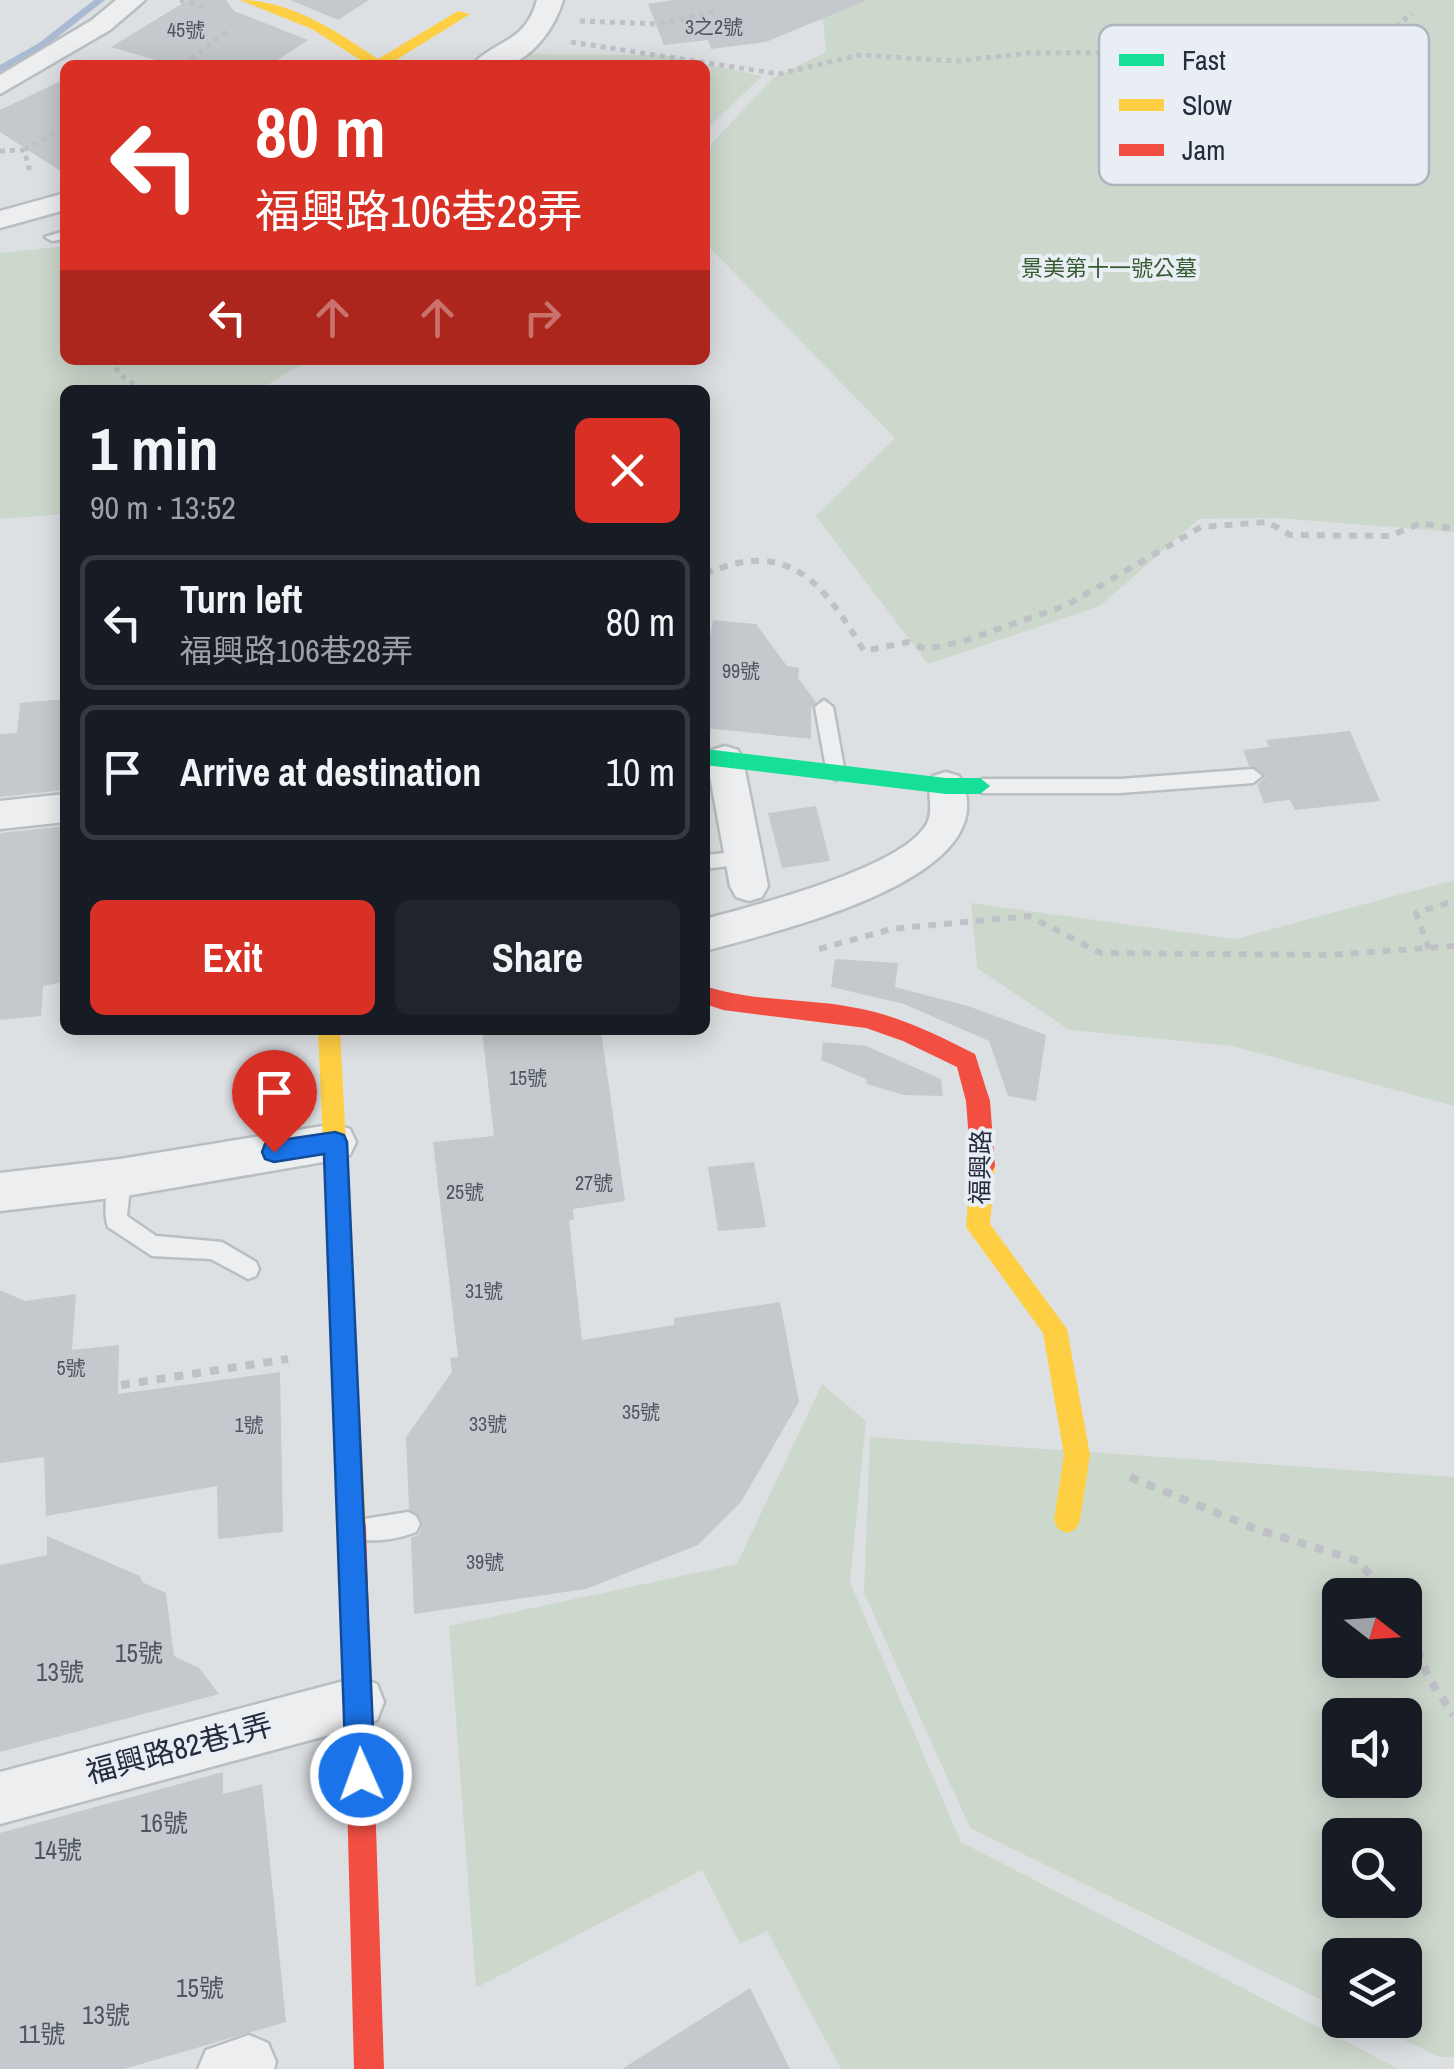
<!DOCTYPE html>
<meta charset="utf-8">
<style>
body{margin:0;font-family:"Archivo Narrow","Noto Sans TC",sans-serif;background:#20242c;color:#f1f3f6;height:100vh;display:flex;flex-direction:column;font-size:38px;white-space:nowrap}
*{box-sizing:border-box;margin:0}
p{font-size:32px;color:#9ea1a6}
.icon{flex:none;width:55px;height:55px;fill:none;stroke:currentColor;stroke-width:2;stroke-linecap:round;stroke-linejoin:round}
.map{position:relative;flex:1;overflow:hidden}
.drawer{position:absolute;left:60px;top:385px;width:650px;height:650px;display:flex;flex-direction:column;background:#171b24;border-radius:15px;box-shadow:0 5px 25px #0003}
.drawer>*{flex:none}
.top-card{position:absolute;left:60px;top:60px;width:650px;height:305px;border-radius:15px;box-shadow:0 5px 25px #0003;background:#d93025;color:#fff;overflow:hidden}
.needle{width:65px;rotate:107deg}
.controls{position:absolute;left:1322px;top:1578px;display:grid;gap:20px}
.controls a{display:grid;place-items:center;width:100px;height:100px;border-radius:15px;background:#171b24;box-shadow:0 5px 25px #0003;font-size:50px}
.pin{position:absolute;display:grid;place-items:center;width:85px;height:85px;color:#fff;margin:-102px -42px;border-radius:50% 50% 50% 0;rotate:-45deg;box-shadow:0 0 10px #0007}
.pin .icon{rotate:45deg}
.me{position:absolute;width:110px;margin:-55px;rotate:358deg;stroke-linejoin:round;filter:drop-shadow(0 0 8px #0008)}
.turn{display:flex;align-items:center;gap:35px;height:210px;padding:0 30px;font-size:45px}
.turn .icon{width:130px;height:130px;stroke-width:2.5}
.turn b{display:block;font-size:70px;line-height:85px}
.lanes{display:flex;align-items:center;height:95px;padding:0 30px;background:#0003;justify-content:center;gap:50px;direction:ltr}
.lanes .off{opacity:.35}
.round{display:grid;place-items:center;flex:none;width:105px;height:105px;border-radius:15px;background:#20242c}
.summary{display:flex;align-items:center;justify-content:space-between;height:170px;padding:0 30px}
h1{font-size:60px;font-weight:800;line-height:75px}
.button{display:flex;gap:20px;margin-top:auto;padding:20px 30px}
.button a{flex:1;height:115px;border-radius:15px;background:#d93025;color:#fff;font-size:40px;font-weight:800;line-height:115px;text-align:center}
.button a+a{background:#20242c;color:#f1f3f6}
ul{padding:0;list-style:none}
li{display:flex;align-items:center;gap:30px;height:135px;margin:0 20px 15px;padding:0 10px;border:5px solid #363941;border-radius:15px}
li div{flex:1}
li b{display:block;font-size:38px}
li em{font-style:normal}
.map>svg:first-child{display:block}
</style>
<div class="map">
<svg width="1454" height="2069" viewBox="0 0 1454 2069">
<rect width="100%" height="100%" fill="#dde0e3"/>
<path fill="#cdd8cd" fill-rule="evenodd" d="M 821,0 L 1454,0 L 1454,532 L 1277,518 L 1199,519 L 1100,606 L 928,664 L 816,516 L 895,438 L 705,243 L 705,173 L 712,143 L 773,78 L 826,52 Z
M 531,54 L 664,55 L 762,76 L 705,131 L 705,65 L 513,65 Z
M 65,246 L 65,360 L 309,360 L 259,390 L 65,390 L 65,514 L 0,519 L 0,253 Z
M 1454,880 L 1454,1106 L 1232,1046 L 1069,1030 L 977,968 L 971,903 L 1235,939 Z
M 822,1384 L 866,1421 L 850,1582 L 961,1842 L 1399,2069 L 841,2069 L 767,1931 L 740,1944 L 702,1870 L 476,1988 L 449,1626 L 737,1564 Z
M 870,1437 L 1454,1477 L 1454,2057 L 1439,2057 L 1363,2020 L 1405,2020 L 1405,1955 L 1340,1955 L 1340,2009 L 970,1828 L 864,1593 ZM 1340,1595 L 1405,1595 L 1405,1660 L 1340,1660 ZM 1340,1715 L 1405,1715 L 1405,1780 L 1340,1780 ZM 1340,1835 L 1405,1835 L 1405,1900 L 1340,1900 Z"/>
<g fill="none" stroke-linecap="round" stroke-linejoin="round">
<path fill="#a8bbd2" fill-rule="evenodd" d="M 94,0 L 105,0 L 45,47 L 0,72 L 0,65 L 39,43 Z"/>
</g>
<path fill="#c5c8cc" d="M 188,0 L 226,0 L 234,11 L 308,40 L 270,65 L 173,65 L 111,47 Z
M 290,0 L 369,0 L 338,20 Z
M 674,0 L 865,0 L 865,1 L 766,42 L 711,49 L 708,40 L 664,45 L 648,4 Z
M 65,79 L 65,174 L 0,132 L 0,110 Z
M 713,620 L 756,624 L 787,666 L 799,668 L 798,678 L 816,702 L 811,708 L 811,739 L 705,728 L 705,669 Z
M 65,699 L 65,790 L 0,797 L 0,734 L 17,733 L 20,703 Z
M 1350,731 L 1380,801 L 1295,810 L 1290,800 L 1264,803 L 1257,785 L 1266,776 L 1249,766 L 1243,750 L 1269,747 L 1266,740 Z
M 816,806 L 830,861 L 782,868 L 768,813 Z
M 65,826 L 63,982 L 43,986 L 41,1016 L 0,1020 L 0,833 Z
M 835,959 L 898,963 L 895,987 L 968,1006 L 1046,1035 L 1036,1101 L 1008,1096 L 989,1041 L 904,1004 L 831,987 Z
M 482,1030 L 601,1030 L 625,1201 L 573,1209 L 574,1220 L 569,1220 L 582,1340 L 674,1325 L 674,1318 L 780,1302 L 799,1402 L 741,1502 L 698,1545 L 586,1589 L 414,1614 L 411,1538 L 419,1534 L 423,1522 L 409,1509 L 406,1437 L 452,1372 L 450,1358 L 458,1357 L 433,1142 L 494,1136 Z
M 823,1042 L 866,1046 L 941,1079 L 943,1096 L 904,1095 L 867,1084 L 866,1079 L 821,1060 Z
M 754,1162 L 766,1227 L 718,1231 L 708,1167 Z
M 0,1290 L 25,1301 L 76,1294 L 72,1350 L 119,1345 L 118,1394 L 280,1372 L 283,1532 L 218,1539 L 217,1486 L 46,1516 L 44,1457 L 0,1463 Z
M 47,1536 L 140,1576 L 142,1582 L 166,1593 L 174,1656 L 199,1668 L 219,1694 L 0,1752 L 0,1565 L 47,1555 Z
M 223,1772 L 223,1794 L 262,1784 L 286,2022 L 124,2069 L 0,2069 L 0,1833 Z
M 750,1988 L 790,2069 L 622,2069 Z"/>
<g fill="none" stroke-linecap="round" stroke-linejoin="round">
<defs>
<path id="lane" d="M 65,231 L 65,239 L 52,241 L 45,237 Z
M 824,700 L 833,707 L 845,773 L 836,780 L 827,773 L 815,707 Z
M 1253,769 L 1262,776 L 1253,783 L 1120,793 L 982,793 L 973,786 L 982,779 L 1120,779 Z
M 744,851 L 753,858 L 751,863 L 705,869 L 705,855 Z
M 120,1169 L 127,1171 L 131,1178 L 127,1216 L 156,1236 L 222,1242 L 256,1262 L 259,1269 L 256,1276 L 248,1279 L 211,1259 L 152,1256 L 108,1227 C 103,1212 106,1186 113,1171 Z
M 408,1512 L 416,1516 L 420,1524 L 416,1532 C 399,1539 369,1544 352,1537 L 348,1529 L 352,1521 Z"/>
<path id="street" d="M 116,0 L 145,0 L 110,30 L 0,94 L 0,75 L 92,20 Z
M 537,0 L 563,0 C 556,25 533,60 505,65 C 495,67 482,65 472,65 C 496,39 525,44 537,0 Z
M 65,193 L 65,210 L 0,228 L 0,211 Z
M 725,746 L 738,750 L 743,760 L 768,886 L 762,897 L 749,901 L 736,897 L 730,886 L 707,760 L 712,750 Z
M 946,772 L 959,776 C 1015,879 768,933 705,951 L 705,919 C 752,906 909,867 928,821 C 934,806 925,791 933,776 Z
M 65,794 L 65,822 L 0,829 L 0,801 Z
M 335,1124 L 350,1129 L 356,1142 L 350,1155 L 335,1160 L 120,1197 L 0,1211 L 0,1173 L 120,1159 Z
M 359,1677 L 377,1684 L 384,1702 L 377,1720 L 359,1727 L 0,1824 L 0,1772 Z
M 249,2035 L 268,2043 L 276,2062 L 274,2069 L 198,2069 L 206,2050 Z"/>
</defs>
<use href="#lane" stroke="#bbbec1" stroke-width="5"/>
<use href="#street" stroke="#bbbec1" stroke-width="5"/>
<path stroke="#bfc1c7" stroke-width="5" stroke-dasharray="5 5" stroke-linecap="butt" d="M 180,0 L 208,8
M 580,21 L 657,24 L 718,11
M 571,42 L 779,74 L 859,55 L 957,61 L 1030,53 L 1306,52 L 1320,48 L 1398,55 L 1399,24 L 1412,13
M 183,65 L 227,31
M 24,150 L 65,128
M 0,151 L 24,150 L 31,175
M 109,360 L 125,379 L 146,390"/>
<path stroke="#bfc1c7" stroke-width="6" stroke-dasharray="8 8" stroke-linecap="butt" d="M 705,574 C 790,536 825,586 864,651 L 908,642 L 926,649 L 961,642 L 1067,605 L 1201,527 L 1268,522 L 1290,535 L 1390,536 L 1421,523 L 1454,529
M 819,949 L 892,929 L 1029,916 L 1101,953 L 1330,955 L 1454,946
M 1429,949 L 1416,913 L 1454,901"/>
<path stroke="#bfc1c7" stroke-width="8" stroke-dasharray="9 9" stroke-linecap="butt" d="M 121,1385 L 288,1359
M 1130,1477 L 1253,1528 L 1358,1561 L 1388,1595
M 1405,1616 L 1429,1679 L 1454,1715"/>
<use href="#lane" fill="#edeef0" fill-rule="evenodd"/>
<use href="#street" fill="#edeef0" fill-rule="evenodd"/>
<path fill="#16e098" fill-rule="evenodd" d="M 705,749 L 946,778 L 980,778 L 990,786 L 980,794 L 946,794 L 705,765 Z"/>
<path fill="#ffcf43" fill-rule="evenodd" d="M 240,0 C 291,0 337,32 378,59 L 458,11 L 470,14 L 388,65 L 368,65 L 312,29 Z
M 318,1030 L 340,1030 L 366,1526 L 362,1535 L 353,1539 L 344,1535 L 340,1526 Z
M 983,1156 L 991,1159 L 995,1166 L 990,1224 L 1067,1329 L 1090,1455 L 1080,1520 L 1076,1529 L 1067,1533 L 1058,1529 L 1054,1520 L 1064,1455 L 1043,1333 L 966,1227 L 971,1166 L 975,1159 Z"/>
<path fill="#f24e42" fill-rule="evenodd" d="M 705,986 C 753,1002 802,998 851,1007 C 895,1014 936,1034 975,1054 L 990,1101 L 995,1166 L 991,1173 L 983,1176 L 975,1173 L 971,1166 L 966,1101 L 957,1067 L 903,1041 L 866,1028 L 723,1010 L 705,1004 Z
M 353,1513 L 362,1517 L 366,1526 L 384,2069 L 354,2069 L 340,1526 L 344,1517 Z"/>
</g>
<path fill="#1a73e8" stroke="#114b97" stroke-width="2.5" d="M 335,1132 L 344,1135 L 347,1142 L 375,1775 L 371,1785 L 361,1790 L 351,1785 L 346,1775 L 324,1154 L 274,1162 L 265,1159 L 262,1152 L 265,1144 L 274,1141 Z"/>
<g text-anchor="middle" stroke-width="8" stroke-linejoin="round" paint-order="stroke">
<g font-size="20" fill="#4d5462">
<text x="714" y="34">3之2號</text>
<text x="186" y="37">45號</text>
<text x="741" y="678">99號</text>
<text x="528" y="1085">15號</text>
<text x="594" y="1190">27號</text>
<text x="465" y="1199">25號</text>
<text x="484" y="1298">31號</text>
<text x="71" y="1375">5號</text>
<text x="641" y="1419">35號</text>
<text x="488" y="1431">33號</text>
<text x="249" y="1432">1號</text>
<text x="485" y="1569">39號</text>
</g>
<g font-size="22" fill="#375a30" stroke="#e9eef4">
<text x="1109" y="276">景美第十一號公墓</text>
</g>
<g font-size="25" fill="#242c3d" stroke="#e9eef4">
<text transform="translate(980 1167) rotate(-89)" y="9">福興路</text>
</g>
<g font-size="25" fill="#4d5462">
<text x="139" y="1662">15號</text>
<text x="60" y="1681">13號</text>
<text x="164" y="1832">16號</text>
<text x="58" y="1859">14號</text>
<text x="200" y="1997">15號</text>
<text x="106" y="2024">13號</text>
<text x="42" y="2043">11號</text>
</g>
<g font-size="30" fill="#242c3d" stroke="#e9eef4">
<text transform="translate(179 1749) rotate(-15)" y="10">福興路82巷1弄</text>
</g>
</g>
<rect x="1099" y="25" width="330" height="160" rx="15" fill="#e9eef4" stroke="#aeb4bd" stroke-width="2.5"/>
<rect x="1119" y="54" width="45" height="12" fill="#16e098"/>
<rect x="1119" y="99" width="45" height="12" fill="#ffcf43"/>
<rect x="1119" y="144" width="45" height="12" fill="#f24e42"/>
<g font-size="28" fill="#242c3d">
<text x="1182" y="70">Fast</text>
<text x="1182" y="115">Slow</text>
<text x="1182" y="160">Jam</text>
</g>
</svg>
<div class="controls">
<a><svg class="needle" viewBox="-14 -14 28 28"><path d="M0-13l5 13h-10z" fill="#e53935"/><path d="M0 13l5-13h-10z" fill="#9ea1a6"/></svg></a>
<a><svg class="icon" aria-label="sound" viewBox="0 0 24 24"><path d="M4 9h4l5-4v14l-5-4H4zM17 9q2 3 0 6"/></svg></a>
<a><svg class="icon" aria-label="search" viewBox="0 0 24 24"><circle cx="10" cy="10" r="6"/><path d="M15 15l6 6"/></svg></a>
<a><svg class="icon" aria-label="layers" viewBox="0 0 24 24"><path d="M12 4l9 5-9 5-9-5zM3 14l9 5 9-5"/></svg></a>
</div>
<div class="pin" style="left:274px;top:1152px;background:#d93025"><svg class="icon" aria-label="arrive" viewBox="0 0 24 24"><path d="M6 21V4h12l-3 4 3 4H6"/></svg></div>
<svg class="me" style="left:361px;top:1775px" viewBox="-20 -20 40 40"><circle r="17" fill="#1a73e8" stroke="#fff" stroke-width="3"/><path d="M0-11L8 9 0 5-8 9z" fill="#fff"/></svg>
<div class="top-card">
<div class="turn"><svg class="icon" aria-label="left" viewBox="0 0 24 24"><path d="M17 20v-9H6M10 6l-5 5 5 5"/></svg><div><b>80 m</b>福興路106巷28弄</div></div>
<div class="lanes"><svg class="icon" aria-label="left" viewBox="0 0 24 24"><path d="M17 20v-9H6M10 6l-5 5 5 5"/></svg><svg class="icon off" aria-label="ahead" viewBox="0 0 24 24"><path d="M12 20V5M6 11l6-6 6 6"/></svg><svg class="icon off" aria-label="ahead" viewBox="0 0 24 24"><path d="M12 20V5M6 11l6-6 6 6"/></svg><svg class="icon off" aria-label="right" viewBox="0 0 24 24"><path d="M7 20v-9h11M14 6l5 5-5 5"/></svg></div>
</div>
<section class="drawer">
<div class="summary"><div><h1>1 min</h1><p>90 m · 13:52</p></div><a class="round" style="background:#d93025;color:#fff"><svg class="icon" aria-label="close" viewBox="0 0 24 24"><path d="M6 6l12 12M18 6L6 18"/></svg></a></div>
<ul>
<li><svg class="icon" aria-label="left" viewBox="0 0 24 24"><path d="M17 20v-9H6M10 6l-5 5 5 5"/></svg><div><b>Turn left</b><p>福興路106巷28弄</p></div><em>80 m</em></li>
<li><svg class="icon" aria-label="arrive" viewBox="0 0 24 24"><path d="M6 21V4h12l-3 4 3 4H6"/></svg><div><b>Arrive at destination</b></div><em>10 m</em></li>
</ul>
<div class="button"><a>Exit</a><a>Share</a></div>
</section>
</div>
